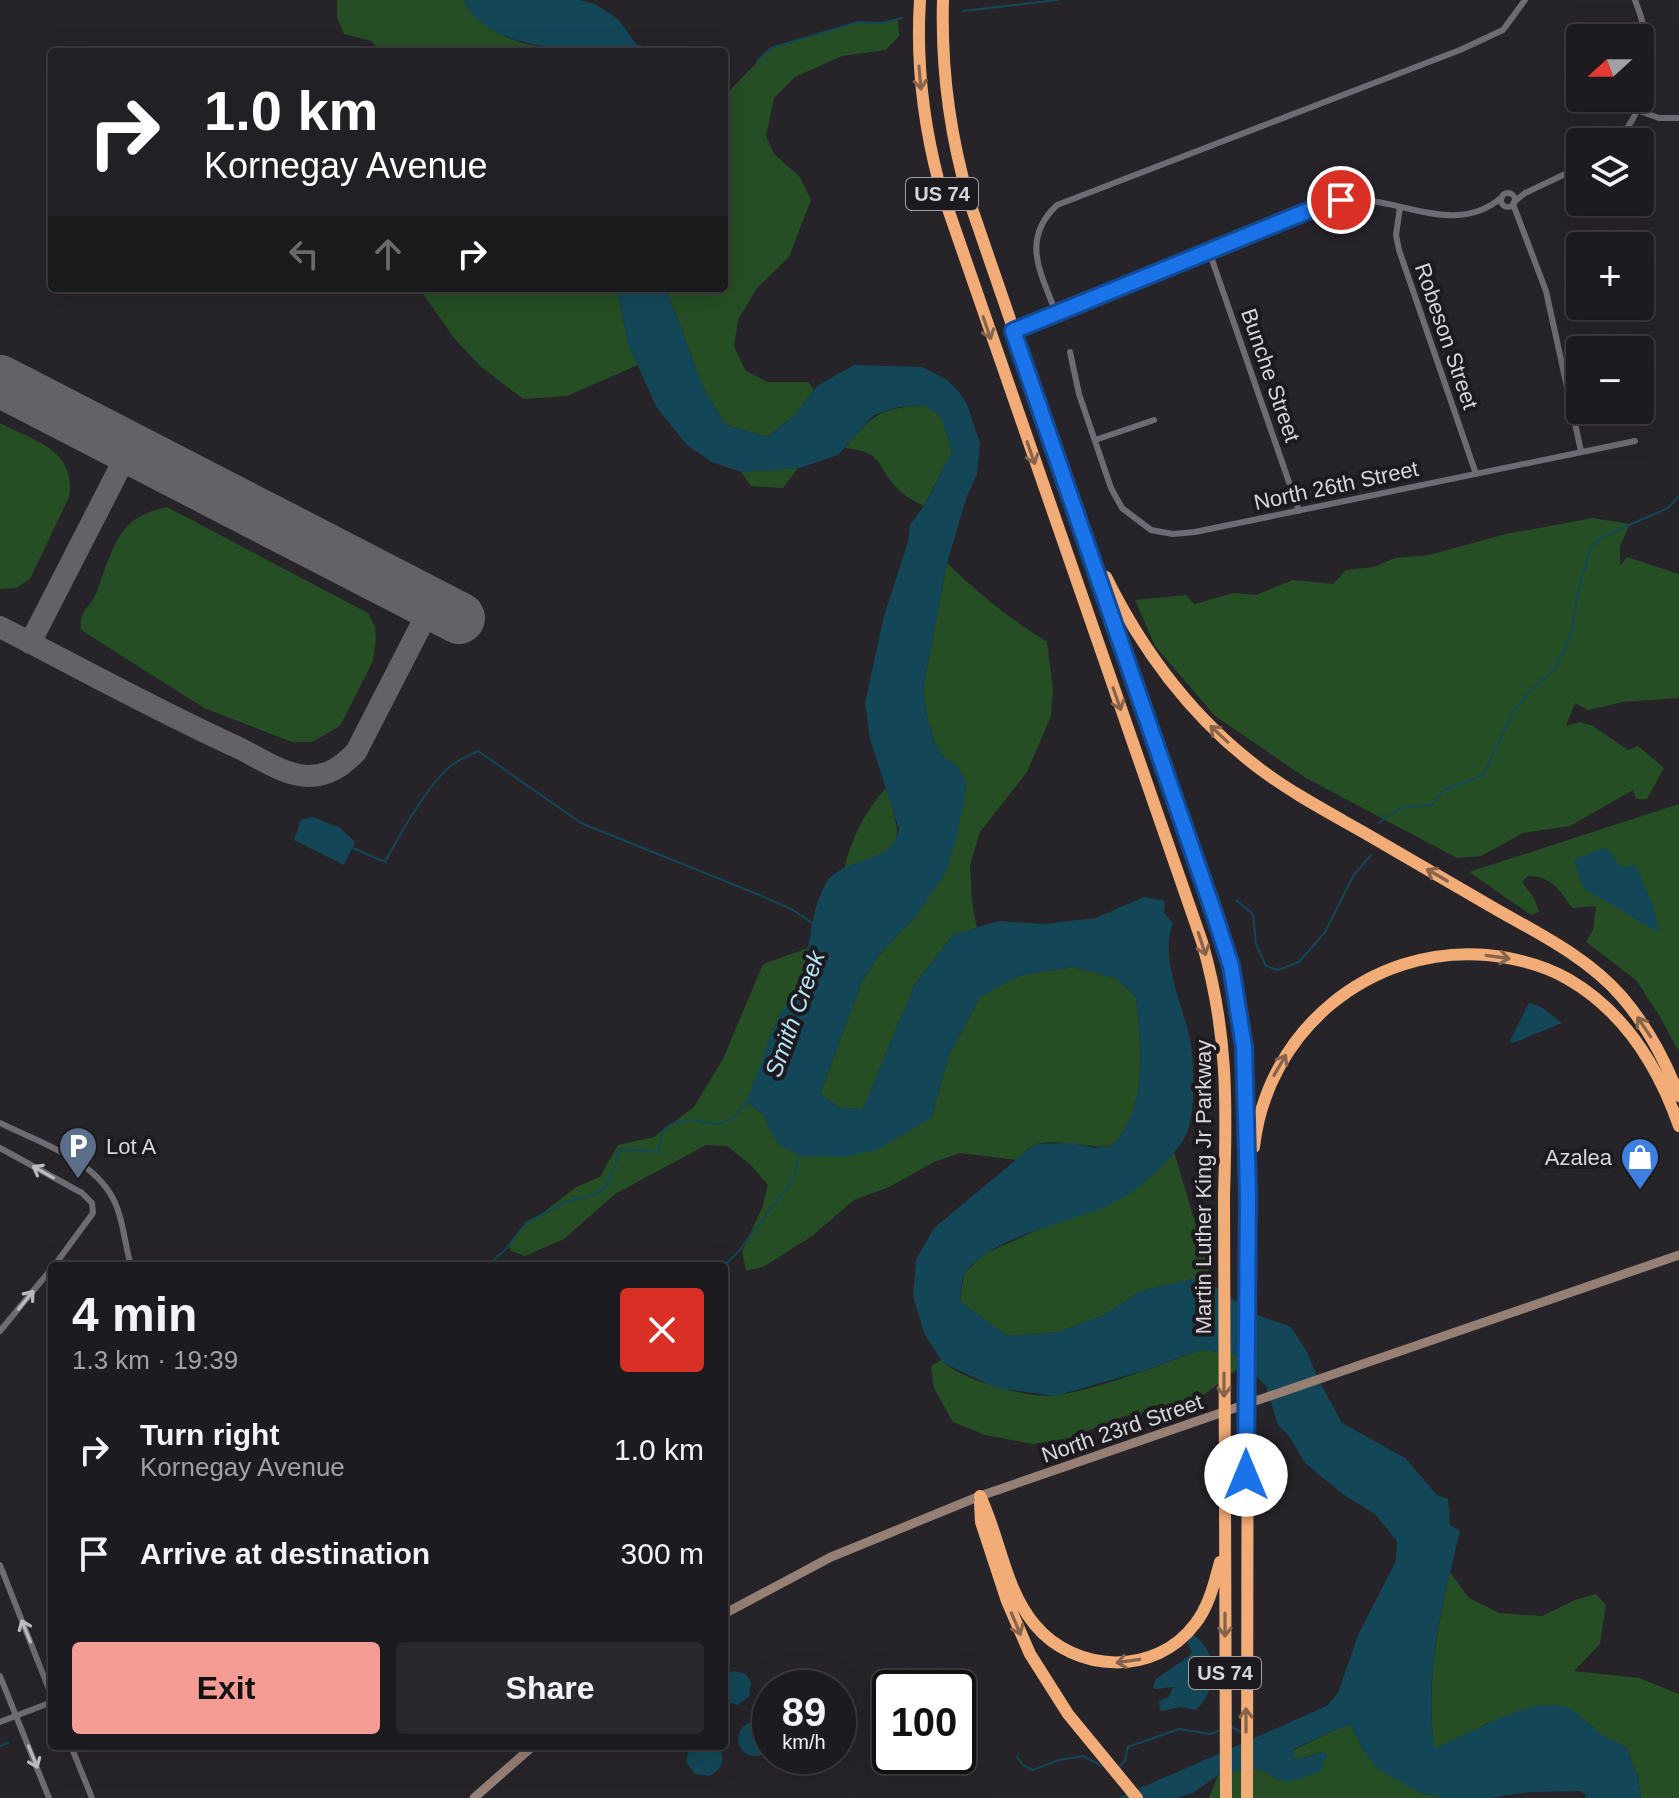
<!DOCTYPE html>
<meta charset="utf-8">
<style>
body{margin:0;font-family:Helvetica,sans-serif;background:#29282c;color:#f1f3f6;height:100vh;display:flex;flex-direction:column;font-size:30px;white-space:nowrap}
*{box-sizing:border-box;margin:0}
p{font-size:26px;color:#a0a1a4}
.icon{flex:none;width:44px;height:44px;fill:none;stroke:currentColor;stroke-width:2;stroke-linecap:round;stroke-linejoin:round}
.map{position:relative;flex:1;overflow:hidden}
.details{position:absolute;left:48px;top:1262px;width:680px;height:488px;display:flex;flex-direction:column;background:#1c1b1f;border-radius:8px;box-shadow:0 8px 32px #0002,0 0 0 2px #3a393d}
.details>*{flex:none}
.hud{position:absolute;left:48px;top:48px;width:680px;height:244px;border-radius:8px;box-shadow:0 8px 32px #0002,0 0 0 2px #3a393d;background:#202124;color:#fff;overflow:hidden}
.needle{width:52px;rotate:249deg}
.buttons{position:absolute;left:1566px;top:24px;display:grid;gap:16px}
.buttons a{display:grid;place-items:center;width:88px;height:88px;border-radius:8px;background:#1c1b1f;box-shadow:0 8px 32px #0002,0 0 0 2px #3a393d;font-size:40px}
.speed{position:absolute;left:752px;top:1670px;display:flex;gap:16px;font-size:40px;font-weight:700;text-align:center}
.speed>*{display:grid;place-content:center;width:104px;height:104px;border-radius:50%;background:#1c1b1f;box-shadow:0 8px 32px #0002,0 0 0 2px #3a393d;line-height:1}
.speed small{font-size:20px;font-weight:400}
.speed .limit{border:4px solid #111;border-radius:12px;background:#fff;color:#111}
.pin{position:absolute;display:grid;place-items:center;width:68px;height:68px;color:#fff;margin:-34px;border:4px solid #fff;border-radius:50%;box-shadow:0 2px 8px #0007}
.me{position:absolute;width:88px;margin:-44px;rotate:0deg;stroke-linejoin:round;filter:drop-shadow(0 0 6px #0008)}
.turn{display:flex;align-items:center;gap:28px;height:168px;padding:0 24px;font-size:36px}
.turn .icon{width:104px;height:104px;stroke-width:2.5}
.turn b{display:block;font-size:56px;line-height:68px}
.lanes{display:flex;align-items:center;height:76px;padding:0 24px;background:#0003;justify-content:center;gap:40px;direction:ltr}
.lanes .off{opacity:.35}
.round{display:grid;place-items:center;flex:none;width:84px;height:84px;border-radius:8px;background:#29282c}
.overview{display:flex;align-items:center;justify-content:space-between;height:136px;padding:0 24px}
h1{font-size:48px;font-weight:700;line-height:60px}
.primary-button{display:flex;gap:16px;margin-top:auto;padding:16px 24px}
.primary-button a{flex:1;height:92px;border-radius:8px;background:#f59c95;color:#111;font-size:32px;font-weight:700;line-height:92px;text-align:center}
.primary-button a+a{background:#29282c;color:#f1f3f6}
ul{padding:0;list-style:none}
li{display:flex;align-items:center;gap:24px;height:104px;padding:0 24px}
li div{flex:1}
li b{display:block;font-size:30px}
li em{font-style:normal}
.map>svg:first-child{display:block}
</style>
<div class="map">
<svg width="1679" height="1798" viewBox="0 0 1679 1798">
<rect width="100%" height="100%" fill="#262429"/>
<path fill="#264e24" d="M 337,0 L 464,0 C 472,21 502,37 523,43 C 539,48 556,45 573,52 L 381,52 L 371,41 L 344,34 L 337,17 Z
M 898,19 L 899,36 L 886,50 L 842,56 L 795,77 L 774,98 L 766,136 L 774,154 L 800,177 L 811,200 L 789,257 L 757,288 L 738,320 L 734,346 L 745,370 L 767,382 L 808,382 L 814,390 L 796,414 L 767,437 L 726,425 L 703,387 L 666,288 L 724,288 L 724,96 L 771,48 L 858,22 L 882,23 Z
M 419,288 L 617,288 L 628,344 L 638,365 L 567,396 L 523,399 L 480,366 L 454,338 Z
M 925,405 L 941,416 L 952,451 L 924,506 C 915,501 904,496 897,488 C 875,464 884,452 845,448 C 875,413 878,409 925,405 Z
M 0,423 C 34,441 77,450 69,497 L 30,579 L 16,588 L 0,589 Z
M 798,468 L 783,488 L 751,486 L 741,472 Z
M 167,507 L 368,613 L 375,626 L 376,640 L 373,661 L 340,726 L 312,742 L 292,742 L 204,708 L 81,630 C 79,613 86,610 94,598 C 98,591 100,582 103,574 C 117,537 124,516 167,507 Z
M 1593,518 L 1630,524 L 1620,546 L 1620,566 L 1627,557 L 1679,574 L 1679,698 L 1623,702 L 1588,710 L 1575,703 L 1566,726 L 1580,722 L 1593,726 L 1628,750 L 1638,746 L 1664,768 L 1647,799 L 1636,799 L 1633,790 L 1570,826 L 1523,833 L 1481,856 L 1457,858 L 1306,778 L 1215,716 L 1155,646 L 1135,600 L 1186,595 L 1194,604 L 1234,593 L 1256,595 L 1293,580 L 1333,584 L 1346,570 L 1374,567 L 1395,558 L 1429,555 L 1506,534 Z
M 947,563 C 978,593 1010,619 1047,642 L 1053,689 L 1051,716 L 1027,772 L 980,832 L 970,865 L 972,902 L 977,928 L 953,935 L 915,984 L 863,1109 L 841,1108 L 820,1094 L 862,981 L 880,954 L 916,916 L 961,808 L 967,784 L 958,767 L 944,757 L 935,743 L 928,721 L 923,689 Z
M 886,788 C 906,850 902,845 844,869 C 852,838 864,812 886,788 Z
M 1679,804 L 1679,1052 L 1659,1015 L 1636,980 L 1586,942 L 1593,930 L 1596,906 L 1572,908 C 1560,890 1551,876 1528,876 L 1522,882 L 1534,898 L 1539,912 L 1531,915 L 1469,872 Z
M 808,948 L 803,978 L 779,1016 L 747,1102 L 764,1115 L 771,1133 L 907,1130 L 931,1118 L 950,1053 L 980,997 L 1019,976 L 1073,967 L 1116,978 L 1136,997 C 1141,1046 1149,1107 1112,1146 C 1089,1149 1059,1138 1037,1144 C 1030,1146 1022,1155 1017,1160 L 960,1153 L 934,1162 L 889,1187 L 854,1200 L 812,1236 L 763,1267 L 746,1271 L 742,1251 L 762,1208 L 768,1185 L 752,1166 L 727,1146 L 706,1145 L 615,1194 L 564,1239 L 525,1256 L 511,1251 L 508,1245 L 526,1223 L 536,1218 L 576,1187 L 600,1177 L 618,1145 L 654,1137 L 694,1107 L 723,1059 L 763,964 Z
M 1174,1152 L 1214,1286 L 1194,1279 L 1141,1291 L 1104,1315 L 1059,1332 L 1007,1336 L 960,1301 L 964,1274 L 984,1254 L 1044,1227 L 1157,1170 Z
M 1201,1350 L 1234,1354 L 1245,1364 L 1190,1405 L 1125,1416 L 1069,1438 L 1033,1444 L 985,1435 L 953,1422 L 934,1388 L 931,1366 L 941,1360 C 960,1380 1031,1400 1058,1395 C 1105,1387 1157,1366 1201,1350 Z
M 1450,1572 L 1469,1598 L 1499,1613 L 1542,1616 L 1575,1600 L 1596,1594 L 1606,1605 L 1600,1644 L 1574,1671 L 1639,1678 L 1679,1694 L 1679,1798 L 1641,1798 L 1638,1777 L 1626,1747 L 1599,1733 L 1587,1721 L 1487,1723 L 1469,1735 L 1437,1748 L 1434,1746 C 1426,1687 1437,1629 1450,1572 Z
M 1351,1725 L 1363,1750 L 1421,1793 L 1448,1798 L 1209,1798 L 1218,1775 L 1257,1768 L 1277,1779 L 1322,1752 L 1299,1759 L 1294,1758 L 1294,1750 L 1330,1732 Z"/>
<path fill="#134758" d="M 464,0 L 579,0 L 595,4 L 619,20 L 636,44 L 664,52 C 613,52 486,58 464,0 Z
M 617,288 L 666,288 L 703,387 L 726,425 L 767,437 L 796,414 L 817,386 L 854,365 L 922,367 L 947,380 L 959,392 L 967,404 L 980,443 L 977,474 L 967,496 L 947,563 L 923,689 L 928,721 L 935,743 L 944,757 L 958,767 L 967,784 L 957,837 L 946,872 L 916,916 L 880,954 L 862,981 L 820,1094 L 841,1108 L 863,1109 L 915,984 L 953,935 L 999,921 L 1044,924 L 1096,918 L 1144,897 L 1165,901 L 1164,912 L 1173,924 C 1159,956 1182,1003 1189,1035 C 1194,1055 1193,1076 1193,1096 C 1192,1112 1191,1128 1182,1142 C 1167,1164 1142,1187 1119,1200 C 1078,1223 996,1232 966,1272 C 961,1279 961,1292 960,1301 L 1007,1336 L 1059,1332 L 1104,1315 L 1141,1291 L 1188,1280 L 1194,1279 L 1216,1287 L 1254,1314 L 1291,1327 L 1306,1350 L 1318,1379 L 1342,1423 L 1405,1458 L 1437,1495 L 1448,1499 L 1450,1525 L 1460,1531 C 1443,1601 1424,1673 1434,1746 L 1437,1747 C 1472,1734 1533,1692 1570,1709 C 1581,1714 1589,1725 1599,1732 C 1607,1738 1617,1742 1626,1747 L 1638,1777 L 1641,1798 L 1585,1798 L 1586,1794 L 1579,1791 L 1530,1792 L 1491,1798 L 1448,1798 L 1421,1793 L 1379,1770 L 1363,1750 L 1351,1725 L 1330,1732 L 1294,1749 L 1294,1758 C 1305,1761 1316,1751 1328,1753 L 1320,1772 L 1290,1782 L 1277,1779 L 1257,1768 L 1218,1775 L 1193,1793 L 1177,1798 L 1118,1798 L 1327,1706 L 1338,1693 L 1358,1635 L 1396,1561 L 1397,1541 L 1375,1514 L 1344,1495 L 1305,1463 L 1289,1436 L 1278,1425 L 1266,1386 L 1234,1354 L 1201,1350 L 1143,1371 L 1055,1396 L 997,1388 L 943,1363 L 924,1333 L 913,1296 L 916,1260 L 934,1228 L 1035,1144 L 1069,1143 L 1095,1148 L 1112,1146 C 1149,1107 1141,1046 1136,997 L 1116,978 L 1073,967 L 1019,976 L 980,997 L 950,1053 L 931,1118 L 877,1150 L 842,1157 L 800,1156 L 781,1146 L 771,1133 L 764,1115 L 746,1102 C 759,1074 765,1044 779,1016 C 786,1002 800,989 803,974 C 811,944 810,913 825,885 C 841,855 892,867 899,829 L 870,739 L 865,703 L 884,616 L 908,542 L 910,525 L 926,503 L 952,451 L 941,417 L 925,405 L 899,407 L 874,415 L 838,455 L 800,468 L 741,472 L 712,462 L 687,445 L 657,408 L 628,344 Z
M 313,817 L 340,828 L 355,842 L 344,865 L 294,840 L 301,820 Z
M 1600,849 L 1608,849 L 1620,867 L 1636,865 L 1652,903 L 1659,929 L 1656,931 L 1583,888 L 1574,860 Z
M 1529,1003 L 1541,1007 L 1562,1023 L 1513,1043 L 1510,1041 Z
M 1193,1634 C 1220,1656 1219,1686 1196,1710 L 1179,1707 L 1163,1711 L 1160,1710 L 1159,1701 L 1169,1697 L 1173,1687 L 1155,1689 L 1153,1687 L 1156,1679 L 1188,1657 L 1192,1652 L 1187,1643 Z
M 734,1671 L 746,1674 L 751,1682 L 749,1697 L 738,1705 L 724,1701 L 724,1675 Z
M738 1739a17 17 0 1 1 34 0a17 17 0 1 1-34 0Z
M 690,1746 L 719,1746 C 726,1759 722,1770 709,1776 L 695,1774 L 686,1762 Z"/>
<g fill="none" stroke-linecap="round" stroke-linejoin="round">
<path stroke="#134758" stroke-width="2" d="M 963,11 L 1058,0
M 757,61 L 771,48 L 858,22 L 882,23 L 902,18
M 1379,823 L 1401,808 L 1433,804 L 1442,791 L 1484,775 L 1511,715 L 1526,696 L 1554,669 L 1566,645 L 1572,631 L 1578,592 L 1591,547 L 1602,537 L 1668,508 L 1679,496
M 353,848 L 385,862 C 399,836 430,779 455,763 C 462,758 470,755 478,751 L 581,823 L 757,894 L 793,910 L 812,923
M 1236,900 L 1253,914 L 1256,944 L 1266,966 L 1278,970 L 1299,962 L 1325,932 L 1353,876 L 1371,855
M 487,1266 L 505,1250 L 526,1223 L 566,1202 L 598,1193 L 606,1185 L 616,1165 L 619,1149 L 658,1152 L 664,1129 C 695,1107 702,1133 729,1120 C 736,1117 742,1107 747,1102
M 724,1266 L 738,1252 L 792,1181 L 800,1156
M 1230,1726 L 1241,1732
M 0,1746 L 8,1743
M 1017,1757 L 1023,1765 L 1033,1770 L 1059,1760 L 1083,1756 L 1102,1766
M 1118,1768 L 1125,1760 L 1128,1747 L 1179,1729 L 1210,1734 L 1221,1730"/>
<path stroke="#646267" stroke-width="22" d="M 0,627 C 80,668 159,712 241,749 C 261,759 286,776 309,776 C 329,776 342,766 356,752 L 432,604
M 30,643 L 130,448"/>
<path stroke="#646267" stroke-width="52" d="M 0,381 L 459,618"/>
<path stroke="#6e6c72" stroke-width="6" d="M 1637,110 L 1659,118 L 1679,118
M 1616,142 C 1653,102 1655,49 1635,0
M1501 200a7 7 0 1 1 14 0a7 7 0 1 1-14 0Z
M 1514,202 L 1525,193 L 1580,167
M 1513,204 L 1546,291 L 1581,451
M 1400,207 L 1396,235 L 1399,250 L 1476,474
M 1209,251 L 1299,511
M 1056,313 C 1041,273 1020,240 1057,205 L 1460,50 L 1503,30 L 1525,0
M 1013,331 L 1335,201 C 1391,190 1452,241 1502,197
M 1070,352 L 1079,394 L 1111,488 L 1122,508 L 1151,530 L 1173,534 L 1195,532 L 1635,441
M 1095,440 L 1154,420
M 0,1123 C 40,1143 98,1160 116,1205 C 124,1224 125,1246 131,1266
M 0,1148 L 82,1193 L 92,1203 L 93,1213 L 54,1266
M 0,1331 L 52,1268
M 0,1565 L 52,1697
M 0,1676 L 49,1798
M 0,1722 L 52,1702
M 71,1746 L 92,1798"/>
<path stroke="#967f74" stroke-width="9" d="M 724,1614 L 831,1557 L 980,1496 L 1679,1255
M 474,1798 L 533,1746"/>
<path stroke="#f2ac77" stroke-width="12" d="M 920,0 C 916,62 923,122 939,183 L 1202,942 C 1228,1031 1227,1104 1224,1195 L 1226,1798
M 943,0 C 941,68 949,131 968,197 L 1215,916 L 1240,1008 L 1244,1047 L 1248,1194 L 1247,1798
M 1106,577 C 1143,652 1192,718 1260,769 C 1292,793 1328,812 1363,832 C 1408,858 1454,885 1499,911 C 1542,935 1589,959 1622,997 C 1648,1027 1665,1060 1679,1096
M 1254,1147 C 1267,1031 1370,945 1487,955 C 1514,958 1544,965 1568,979 C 1625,1012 1658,1066 1679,1126
M 980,1496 C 1000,1537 1005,1590 1035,1625 C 1075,1673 1155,1677 1195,1624 C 1209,1606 1214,1584 1220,1562
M 980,1503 L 981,1522 L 1007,1601 L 1030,1654 L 1068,1714 L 1137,1798"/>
</g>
<defs><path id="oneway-shaft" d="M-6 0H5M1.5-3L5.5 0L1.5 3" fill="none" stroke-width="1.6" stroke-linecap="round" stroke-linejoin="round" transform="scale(2)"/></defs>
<g stroke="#87634b">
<use href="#oneway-shaft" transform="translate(920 78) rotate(85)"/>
<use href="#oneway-shaft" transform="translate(987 328) rotate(71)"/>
<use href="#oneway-shaft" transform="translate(1031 453) rotate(71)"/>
<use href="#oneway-shaft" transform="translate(1117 699) rotate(71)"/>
<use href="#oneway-shaft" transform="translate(1219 734) rotate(-137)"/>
<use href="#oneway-shaft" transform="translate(1437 875) rotate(-150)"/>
<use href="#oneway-shaft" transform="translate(1202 944) rotate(72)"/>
<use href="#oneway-shaft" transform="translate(1498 957) rotate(8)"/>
<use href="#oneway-shaft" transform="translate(1644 1027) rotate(-124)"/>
<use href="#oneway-shaft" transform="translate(1280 1065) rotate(-60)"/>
<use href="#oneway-shaft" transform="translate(1224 1385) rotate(90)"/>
<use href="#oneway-shaft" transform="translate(1016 1624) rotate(67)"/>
<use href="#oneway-shaft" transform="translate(1225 1625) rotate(90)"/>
<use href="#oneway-shaft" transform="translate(1128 1661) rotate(172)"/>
<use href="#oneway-shaft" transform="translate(1246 1720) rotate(-90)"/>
</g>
<g stroke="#bebcc0">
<use href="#oneway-shaft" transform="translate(43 1172) rotate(-151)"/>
<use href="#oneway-shaft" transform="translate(26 1300) rotate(-51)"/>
<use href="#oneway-shaft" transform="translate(26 1631) rotate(-112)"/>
<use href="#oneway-shaft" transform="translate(33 1757) rotate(68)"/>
</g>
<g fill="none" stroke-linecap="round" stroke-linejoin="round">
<defs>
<path id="route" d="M 1246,1475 L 1248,1194 L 1244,1047 L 1231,966 L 1215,916 L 1013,331 L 1315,208 L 1341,200"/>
</defs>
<use href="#route" stroke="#114b97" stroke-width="20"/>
<use href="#route" stroke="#1a73e8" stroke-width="14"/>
</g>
<defs>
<symbol id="parking-pin" viewBox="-11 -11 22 30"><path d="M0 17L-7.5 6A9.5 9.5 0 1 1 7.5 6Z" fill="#5c6f8a" stroke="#1c1a1f"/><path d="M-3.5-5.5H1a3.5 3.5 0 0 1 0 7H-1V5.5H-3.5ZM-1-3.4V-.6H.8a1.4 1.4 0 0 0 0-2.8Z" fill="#fff"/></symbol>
<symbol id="shop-pin" viewBox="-11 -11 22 30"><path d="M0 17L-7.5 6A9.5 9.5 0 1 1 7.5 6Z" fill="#3f7fe0" stroke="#1c1a1f"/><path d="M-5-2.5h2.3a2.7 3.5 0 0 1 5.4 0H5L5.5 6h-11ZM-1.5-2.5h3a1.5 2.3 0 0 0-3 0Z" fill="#fff"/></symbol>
</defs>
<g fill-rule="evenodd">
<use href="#parking-pin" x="56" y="1124" width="44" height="60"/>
<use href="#shop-pin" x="1618" y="1135" width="44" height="60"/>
</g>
<g text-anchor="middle" stroke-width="8" stroke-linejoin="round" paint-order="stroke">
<g fill="#1c1a1f" stroke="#a09ea2" stroke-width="2">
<rect x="906" y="178" width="72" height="32" rx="6"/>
<rect x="1189" y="1657" width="72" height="32" rx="6"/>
</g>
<g font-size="20" font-weight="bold" fill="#d8d6da">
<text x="942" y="201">US 74</text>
<text x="1225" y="1680">US 74</text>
</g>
<g font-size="22" fill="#d8d6da" stroke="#1c1a1f">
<text transform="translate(1447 336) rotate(71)" y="8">Robeson Street</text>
<text transform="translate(1271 375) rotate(71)" y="8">Bunche Street</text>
<text transform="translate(1336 485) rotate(-12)" y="8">North 26th Street</text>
<text transform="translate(1203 1187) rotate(-90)" y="8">Martin Luther King Jr Parkway</text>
<text transform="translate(1122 1428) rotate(-19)" y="8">North 23rd Street</text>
</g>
<g font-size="22" fill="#d8d6da" stroke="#1c1a1f" text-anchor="start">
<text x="106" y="1154">Lot A</text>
<text x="1612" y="1165" text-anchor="end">Azalea</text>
</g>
<g font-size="24" font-style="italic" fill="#b6e2f4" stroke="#1c1a1f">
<text transform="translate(795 1014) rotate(-70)" y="8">Smith Creek</text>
</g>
</g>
</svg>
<div class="buttons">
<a><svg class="needle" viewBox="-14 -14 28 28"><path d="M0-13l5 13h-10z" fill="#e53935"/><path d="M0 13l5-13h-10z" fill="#a0a1a4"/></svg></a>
<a><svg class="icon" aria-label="layers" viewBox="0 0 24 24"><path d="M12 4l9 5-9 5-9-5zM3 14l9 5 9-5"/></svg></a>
<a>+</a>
<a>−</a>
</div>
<div class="speed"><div>89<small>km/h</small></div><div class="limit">100</div></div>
<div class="pin" style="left:1341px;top:200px;background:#d93025"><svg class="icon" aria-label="arrive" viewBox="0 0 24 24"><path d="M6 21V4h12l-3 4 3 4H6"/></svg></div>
<svg class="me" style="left:1246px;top:1475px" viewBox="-20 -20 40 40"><circle r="19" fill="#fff"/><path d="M0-13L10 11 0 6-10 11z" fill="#1a73e8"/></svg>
<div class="hud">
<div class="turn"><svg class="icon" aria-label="right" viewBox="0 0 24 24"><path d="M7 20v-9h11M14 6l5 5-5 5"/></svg><div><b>1.0 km</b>Kornegay Avenue</div></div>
<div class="lanes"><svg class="icon off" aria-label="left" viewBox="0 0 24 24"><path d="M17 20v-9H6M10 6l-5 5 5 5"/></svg><svg class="icon off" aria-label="ahead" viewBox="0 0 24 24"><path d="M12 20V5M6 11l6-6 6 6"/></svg><svg class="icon" aria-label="right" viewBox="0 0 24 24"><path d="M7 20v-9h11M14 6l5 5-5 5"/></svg></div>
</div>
<section class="details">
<div class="overview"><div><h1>4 min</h1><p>1.3 km · 19:39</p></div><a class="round" style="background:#d93025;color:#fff"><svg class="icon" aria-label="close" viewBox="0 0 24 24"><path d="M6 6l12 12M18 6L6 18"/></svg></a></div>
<ul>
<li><svg class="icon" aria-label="right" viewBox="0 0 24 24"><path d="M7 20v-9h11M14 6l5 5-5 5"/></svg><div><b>Turn right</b><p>Kornegay Avenue</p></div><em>1.0 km</em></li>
<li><svg class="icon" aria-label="arrive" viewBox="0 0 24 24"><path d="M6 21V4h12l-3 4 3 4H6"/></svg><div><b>Arrive at destination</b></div><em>300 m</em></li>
</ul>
<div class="primary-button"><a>Exit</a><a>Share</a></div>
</section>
</div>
